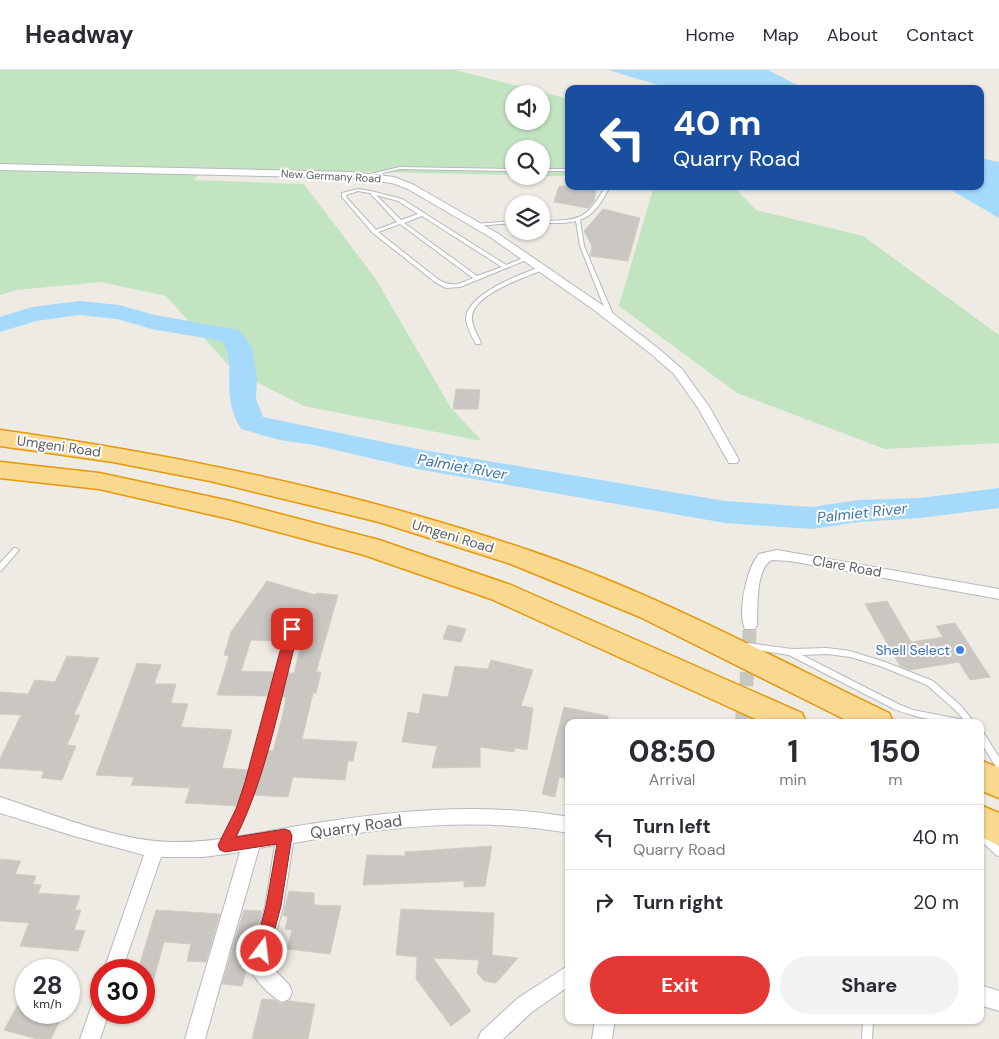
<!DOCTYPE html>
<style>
body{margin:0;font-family:"DM Sans",sans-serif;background:#f2f2f3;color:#2b2b33;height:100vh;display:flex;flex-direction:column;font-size:19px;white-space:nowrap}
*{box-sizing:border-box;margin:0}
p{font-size:16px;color:#7c7c81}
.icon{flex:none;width:28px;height:28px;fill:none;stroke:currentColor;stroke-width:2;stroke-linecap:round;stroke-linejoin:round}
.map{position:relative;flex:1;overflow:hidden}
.side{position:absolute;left:565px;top:649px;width:419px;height:305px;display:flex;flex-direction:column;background:#fff;border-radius:10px;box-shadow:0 1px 4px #0004}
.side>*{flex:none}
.guide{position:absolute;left:565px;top:15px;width:419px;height:105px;border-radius:10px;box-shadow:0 1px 4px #0004;background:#1a4fa0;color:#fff;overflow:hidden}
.controls{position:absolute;left:505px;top:15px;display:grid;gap:10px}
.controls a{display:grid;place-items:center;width:45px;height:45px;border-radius:50%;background:#fff;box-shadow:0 1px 4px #0004;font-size:25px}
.speed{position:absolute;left:15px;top:889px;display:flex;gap:10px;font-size:25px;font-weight:700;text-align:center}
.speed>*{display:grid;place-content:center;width:65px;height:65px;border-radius:50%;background:#fff;box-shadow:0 1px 4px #0004;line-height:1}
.speed small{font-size:12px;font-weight:400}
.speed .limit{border:8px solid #d22;background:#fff;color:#111}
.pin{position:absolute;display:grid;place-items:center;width:42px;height:42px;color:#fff;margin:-21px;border-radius:10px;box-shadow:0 2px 8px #0006}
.me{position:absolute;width:55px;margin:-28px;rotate:15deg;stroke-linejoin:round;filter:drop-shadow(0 0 4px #0008)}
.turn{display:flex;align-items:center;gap:18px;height:105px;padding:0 25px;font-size:22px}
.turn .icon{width:65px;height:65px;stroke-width:2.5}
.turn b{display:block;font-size:35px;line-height:42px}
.eta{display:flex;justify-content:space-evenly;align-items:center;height:85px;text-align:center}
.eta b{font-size:30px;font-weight:700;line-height:35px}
.cta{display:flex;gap:10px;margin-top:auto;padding:10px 25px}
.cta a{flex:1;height:58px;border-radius:30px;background:#e33834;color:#fff;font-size:20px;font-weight:700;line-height:58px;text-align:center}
.cta a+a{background:#f2f2f3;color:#2b2b33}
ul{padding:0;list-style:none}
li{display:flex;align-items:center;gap:15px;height:65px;padding:0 25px;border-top:1px solid #e1e1e2}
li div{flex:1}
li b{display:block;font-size:19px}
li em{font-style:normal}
header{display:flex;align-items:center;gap:30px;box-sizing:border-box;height:70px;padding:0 25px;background:#fff;border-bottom:1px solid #e1e1e2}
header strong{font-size:24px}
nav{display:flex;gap:28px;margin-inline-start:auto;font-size:18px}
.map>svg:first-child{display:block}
</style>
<header>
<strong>Headway</strong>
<nav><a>Home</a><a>Map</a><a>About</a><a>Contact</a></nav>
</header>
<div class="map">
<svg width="999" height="969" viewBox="0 0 999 969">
<rect width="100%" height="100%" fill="#edebe3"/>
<path fill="#c2e4c0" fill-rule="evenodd" d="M 0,0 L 455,0 L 569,29 L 569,106 L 541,106 L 541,79 L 514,79 L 514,105 L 202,98 L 194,110 L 304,114 L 375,208 L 451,338 L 482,371 L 304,336 L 233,300 L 166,226 L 101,212 L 16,220 L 0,225 ZM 514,24 L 541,24 L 541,51 L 514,51 Z
M 654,116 L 733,116 L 756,140 L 863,166 L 999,265 L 999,373 L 885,379 L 737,323 L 619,236 Z"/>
<path fill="#a5dafc" d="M 608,0 L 768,0 L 805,19 L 672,19 Z
M 980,88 L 999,92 L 999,148 L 944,116 L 980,116 Z"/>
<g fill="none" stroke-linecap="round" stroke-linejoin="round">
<path fill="#a5dafc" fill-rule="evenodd" d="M 79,231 L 119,235 L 155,245 L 239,260 L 252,277 L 257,309 L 256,329 L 263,347 L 417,379 L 725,431 L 812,437 L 859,430 L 920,428 L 999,418 L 999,438 L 920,448 L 859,452 L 812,459 L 725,453 L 417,399 L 314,375 L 280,370 L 241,359 C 236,351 231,339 230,329 C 227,310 234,288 222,271 L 152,259 L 117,249 L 79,245 L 36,251 L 0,262 L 0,247 L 32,237 Z"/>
</g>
<path fill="#cac7c2" stroke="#d2ccc2" d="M 559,116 L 597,116 L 594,131 L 588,138 L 554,132 Z
M 603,139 L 640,148 L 628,191 L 590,186 L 592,176 L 584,161 Z
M 456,319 L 480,320 L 478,339 L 453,339 Z
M 267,511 L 315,525 L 316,523 L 338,525 L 316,602 L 321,602 L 316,623 L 313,623 L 302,669 L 357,672 L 353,691 L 348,691 L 345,710 L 293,707 L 288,727 L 253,725 L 267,680 L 273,681 L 283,643 L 286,627 L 281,627 L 287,603 L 294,603 L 302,572 L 295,572 L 297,556 L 293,554 L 287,556 L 283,571 L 251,570 L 241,601 L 275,602 L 269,626 L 217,625 L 229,586 L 224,585 L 231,562 Z
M 887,531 L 911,572 L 943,567 L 936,556 L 955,553 L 990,607 L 970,610 L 959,592 L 910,600 L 900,596 L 865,534 Z
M 448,555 L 466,559 L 461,572 L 443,569 Z
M 67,586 L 99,588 L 74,645 L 80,645 L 67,675 L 76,676 L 62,710 L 41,708 L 44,701 L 0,698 L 0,689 L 21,645 L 0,644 L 0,622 L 28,624 L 35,610 L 55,612 Z
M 491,590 L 533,600 L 521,636 L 533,638 L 527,680 L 515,678 L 514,682 L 480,677 L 480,697 L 432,698 L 437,676 L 402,672 L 408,642 L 419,644 L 423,624 L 448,627 L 455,596 L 488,599 Z
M 137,593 L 161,595 L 154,614 L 176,614 L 171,633 L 188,634 L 181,657 L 232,660 L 222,698 L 249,700 L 236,736 L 185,733 L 190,718 L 131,715 L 134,707 L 96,705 Z
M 564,637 L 608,646 L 608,652 L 569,652 L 569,709 L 559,707 L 555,727 L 542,724 Z
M 492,776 L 485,816 L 464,817 L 464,811 L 363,815 L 367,785 L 405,786 L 405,782 Z
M 0,789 L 21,791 L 15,804 L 36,806 L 33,814 L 41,815 L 38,823 L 80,826 L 75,840 L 81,840 L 74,860 L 85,861 L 78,881 L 20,876 L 29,853 L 0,851 Z
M 289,821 L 314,823 L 314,835 L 341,836 L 330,884 L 287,879 L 292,860 L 285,859 L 288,846 L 283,846 Z
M 401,839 L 494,843 L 492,885 L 518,888 L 496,913 L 484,911 L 477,903 L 479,890 L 433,888 L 471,941 L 451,956 L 416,909 L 417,887 L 396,885 Z
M 156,840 L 220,844 L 206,892 L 187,891 L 191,874 L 164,872 L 148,930 L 144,930 L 144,900 L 138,900 Z
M 244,840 L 262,841 L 242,916 L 222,914 Z
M 26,920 L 26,942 L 64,942 L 51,969 L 37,969 L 4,960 Z
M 262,929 L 275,930 L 281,934 L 288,931 L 315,934 L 308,969 L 252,969 Z"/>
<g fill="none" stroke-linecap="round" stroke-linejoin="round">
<path stroke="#c8c8c3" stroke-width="14" stroke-dasharray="14 7" stroke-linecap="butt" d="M 745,637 L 750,555"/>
<path stroke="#c8c8c3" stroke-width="18" stroke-dasharray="18 9" stroke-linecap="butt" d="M 744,652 L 745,636"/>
<defs>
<path id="lane" d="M 400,97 L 514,99 L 514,101 L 400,99 L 364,107 L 362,106 Z
M 541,99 L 569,99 L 569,101 L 541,101 Z
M 358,119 L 371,121 L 402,129 L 506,195 L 526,187 L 530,187 L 531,188 L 460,217 L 446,218 L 435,212 L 373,163 L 342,127 L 342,123 ZM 358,121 L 370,123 L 397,152 L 376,160 L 346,127 L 346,125 ZM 376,125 L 398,131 L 418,144 L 401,150 ZM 422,146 L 502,197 L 477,206 L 404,153 ZM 400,154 L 473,208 C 458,214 454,218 439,210 L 378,162 Z
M 604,119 L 608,120 C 601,133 594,145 580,150 L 584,176 L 614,247 L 611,249 L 608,247 L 580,176 L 576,151 L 563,153 L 541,153 L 541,151 C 577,150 585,152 604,119 Z
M 514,151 L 514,153 L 476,156 L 474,155 L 476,154 Z
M 543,196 L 546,198 L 545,199 C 526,207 473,224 472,247 C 471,256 478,265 481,273 L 480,274 L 476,274 C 472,267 467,257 466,249 C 466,224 523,203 543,196 Z
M 14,478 L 16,478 L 19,480 L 2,500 L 0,501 L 0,493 Z
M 292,556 L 295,557 L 296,559 C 282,613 270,668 252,721 C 245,741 237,759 228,778 L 225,779 L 222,778 L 221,775 C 229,757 237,740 243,722 C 262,669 274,614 288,559 L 289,557 Z
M 748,573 L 792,579 L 827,578 L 850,581 L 885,592 L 933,611 L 961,636 L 974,652 L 966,652 L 955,640 L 927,615 L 880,596 L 850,587 L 827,584 L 802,585 L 900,635 L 913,640 L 959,649 L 962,650 L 963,652 C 939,652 917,648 894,639 L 789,585 L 745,578 L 744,576 L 745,574 Z
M 980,661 L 983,662 L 999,687 L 999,698 L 996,697 L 980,671 Z
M 980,760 L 983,761 L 999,776 L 999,786 L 996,785 L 980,770 Z
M 863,950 L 873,950 L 872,969 L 862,969 Z"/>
<path id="street" d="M 0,94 L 351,102 L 394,107 L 414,115 L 497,163 L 602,235 L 659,279 L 682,299 L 710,338 L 739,390 L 737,393 L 729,393 L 698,338 L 674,304 L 651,284 L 594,240 L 490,167 L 408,119 L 392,113 L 351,108 L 0,100 Z
M 777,480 L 999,519 L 999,529 L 790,491 L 772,490 C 755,498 758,539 757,555 L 755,559 L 745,559 C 737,543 747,497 759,484 Z
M 0,727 C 52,744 117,771 171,772 C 218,773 264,761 310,754 C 397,740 481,732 569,747 L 569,763 C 474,746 387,757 293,773 L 283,837 L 268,893 L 289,915 L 292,922 L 289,929 L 282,932 C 269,926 254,909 249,896 L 265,837 L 275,775 L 259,778 L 205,969 L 185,969 L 240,782 L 204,787 L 161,787 L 122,900 L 104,900 L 144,785 L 74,766 L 0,743 Z
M 569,895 L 569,916 L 532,942 L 503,969 L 478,969 L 481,962 L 518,928 Z
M 980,915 L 999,921 L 999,941 L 980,935 Z
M 101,926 L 101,942 L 109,942 L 100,969 L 80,969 L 94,929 Z
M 595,950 L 615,950 L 612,969 L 592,969 Z"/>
<path id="highway" d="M 0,360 C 179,385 357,422 528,480 C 653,522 770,586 889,643 L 893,652 L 850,652 L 640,547 L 511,494 L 379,452 L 210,411 L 113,392 L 0,376 Z
M 0,392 L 99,403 L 230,431 L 379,470 L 511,515 L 802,643 L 806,652 L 762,652 L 491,529 L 364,485 L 230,449 L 99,419 L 0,408 Z
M 980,690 L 999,698 L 999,728 L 980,720 Z
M 980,735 L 999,743 L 999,775 L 980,767 Z"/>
</defs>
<use href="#lane" stroke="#b6b9bd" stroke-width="2"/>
<use href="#street" stroke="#b6b9bd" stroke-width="2"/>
<use href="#highway" stroke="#e89708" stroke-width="3"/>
<use href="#lane" fill="#fff" fill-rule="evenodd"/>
<use href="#street" fill="#fff" fill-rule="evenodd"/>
<use href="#highway" fill="#f9d88f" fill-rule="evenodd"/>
</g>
<path fill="#e33834" stroke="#942422" d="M 292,554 L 299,559 C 281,625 267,706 236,767 L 285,759 L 290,761 L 292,766 L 281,836 L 269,881 L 267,887 L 262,889 L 256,887 L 254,881 L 266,836 L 277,774 L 225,782 L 220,780 L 218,775 L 236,739 L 245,712 L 286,559 Z"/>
<circle fill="#3f7fe0" stroke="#fff" stroke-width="2" cx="960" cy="580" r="5"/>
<g text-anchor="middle" stroke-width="4" stroke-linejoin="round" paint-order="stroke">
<g font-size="11" fill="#5b5f63" stroke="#fff">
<text transform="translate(331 106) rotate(3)" y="4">New Germany Road</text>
</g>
<g font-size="14" fill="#5b5f63" stroke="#fff">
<text transform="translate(59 376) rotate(8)" y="5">Umgeni Road</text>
<text transform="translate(453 466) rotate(17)" y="5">Umgeni Road</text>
<text transform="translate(847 496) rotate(10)" y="5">Clare Road</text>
</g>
<g font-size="14" fill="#366cbe" stroke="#fff" text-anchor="end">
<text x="950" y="585">Shell Select</text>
</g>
<g font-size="15" font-style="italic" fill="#4076a5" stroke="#fff">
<text transform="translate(462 397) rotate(10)" y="5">Palmiet River</text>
<text transform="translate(862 443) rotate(-6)" y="5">Palmiet River</text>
</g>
<g font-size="16" fill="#5b5f63" stroke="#fff">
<text transform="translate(356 756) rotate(-8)" y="6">Quarry Road</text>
</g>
</g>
</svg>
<div class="controls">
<a><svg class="icon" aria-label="sound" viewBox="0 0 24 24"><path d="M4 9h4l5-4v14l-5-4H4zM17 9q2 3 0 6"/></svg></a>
<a><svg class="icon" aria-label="search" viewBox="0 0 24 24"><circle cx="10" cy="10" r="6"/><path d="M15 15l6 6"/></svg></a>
<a><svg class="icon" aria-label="layers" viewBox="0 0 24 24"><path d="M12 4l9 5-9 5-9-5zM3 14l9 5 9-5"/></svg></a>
</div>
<div class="speed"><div>28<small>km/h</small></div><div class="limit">30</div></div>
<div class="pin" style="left:292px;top:559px;background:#d93025"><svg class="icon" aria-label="arrive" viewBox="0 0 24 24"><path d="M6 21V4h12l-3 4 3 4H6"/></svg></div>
<svg class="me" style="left:262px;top:881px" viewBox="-20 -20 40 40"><circle r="17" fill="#e33834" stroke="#fff" stroke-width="3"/><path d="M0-11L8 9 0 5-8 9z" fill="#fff"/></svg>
<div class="guide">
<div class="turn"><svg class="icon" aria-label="left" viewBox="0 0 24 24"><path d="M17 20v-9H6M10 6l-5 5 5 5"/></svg><div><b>40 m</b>Quarry Road</div></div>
</div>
<section class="side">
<div class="eta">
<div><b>08:50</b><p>Arrival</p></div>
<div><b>1</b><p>min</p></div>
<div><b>150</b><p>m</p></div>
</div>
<ul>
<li><svg class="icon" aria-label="left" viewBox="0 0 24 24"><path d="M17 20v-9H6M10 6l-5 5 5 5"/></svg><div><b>Turn left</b><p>Quarry Road</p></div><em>40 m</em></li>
<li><svg class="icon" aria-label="right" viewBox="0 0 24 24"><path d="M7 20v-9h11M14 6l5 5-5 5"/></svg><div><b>Turn right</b></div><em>20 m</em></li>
</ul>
<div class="cta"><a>Exit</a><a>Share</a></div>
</section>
</div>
